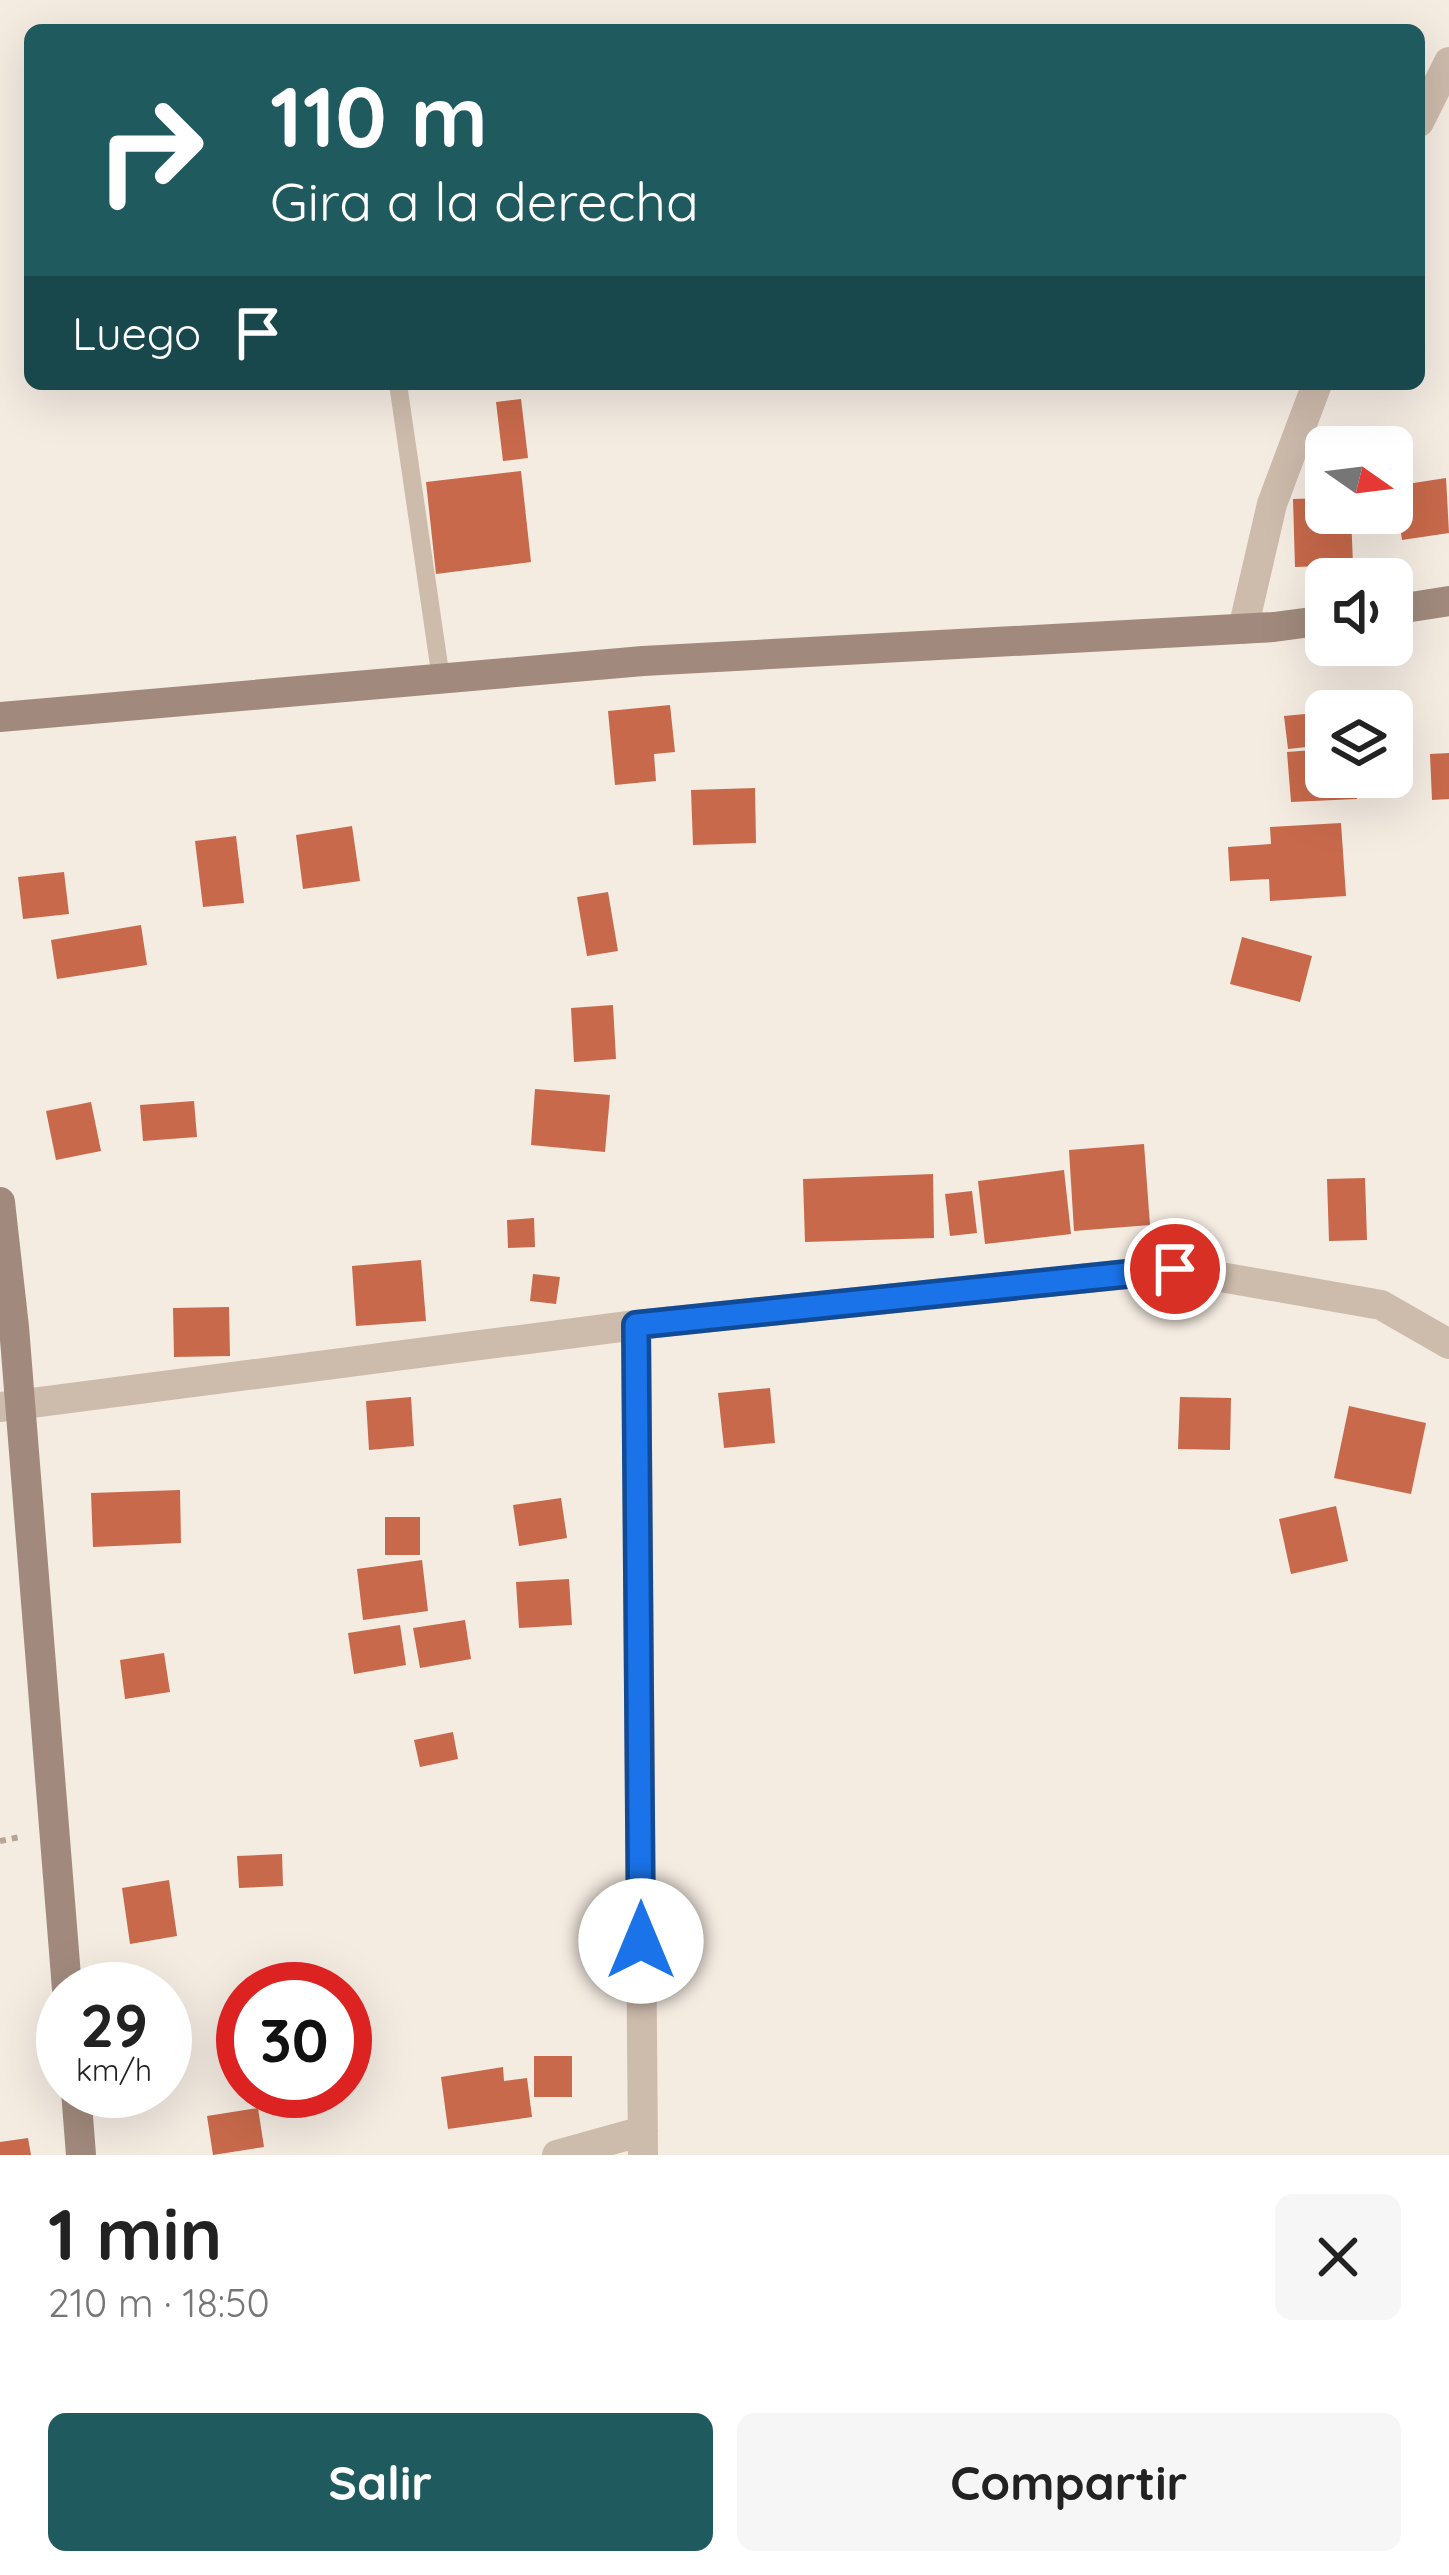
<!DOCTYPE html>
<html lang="es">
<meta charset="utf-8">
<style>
body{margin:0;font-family:Quicksand,sans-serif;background:#f6f6f6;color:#222;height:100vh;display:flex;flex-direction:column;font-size:45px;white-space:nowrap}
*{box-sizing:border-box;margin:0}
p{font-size:39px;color:#767676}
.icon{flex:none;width:66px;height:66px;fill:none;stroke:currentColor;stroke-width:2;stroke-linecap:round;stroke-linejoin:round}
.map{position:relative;height:2155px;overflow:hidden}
.drawer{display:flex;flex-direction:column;background:#fff;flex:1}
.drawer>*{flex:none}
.top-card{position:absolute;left:24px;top:24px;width:1401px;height:366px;border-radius:18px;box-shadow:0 12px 48px #0002;background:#1f5a5e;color:#fff;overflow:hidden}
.needle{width:78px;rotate:104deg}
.fabs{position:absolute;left:1305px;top:426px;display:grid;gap:24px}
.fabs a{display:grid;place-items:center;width:108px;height:108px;border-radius:18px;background:#fff;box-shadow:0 12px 48px #0002;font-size:60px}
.speed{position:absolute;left:36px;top:1962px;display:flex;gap:24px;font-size:60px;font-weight:700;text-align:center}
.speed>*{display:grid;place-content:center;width:156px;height:156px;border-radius:50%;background:#fff;box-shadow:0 12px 48px #0002;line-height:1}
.speed small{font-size:30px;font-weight:400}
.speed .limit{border:18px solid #d22;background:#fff;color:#111}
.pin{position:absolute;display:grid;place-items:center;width:102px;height:102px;color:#fff;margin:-51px;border:6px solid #fff;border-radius:50%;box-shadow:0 3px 12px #0007}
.me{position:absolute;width:132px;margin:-66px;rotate:0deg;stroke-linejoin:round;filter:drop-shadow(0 0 9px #0008)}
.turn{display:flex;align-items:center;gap:42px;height:252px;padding:0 48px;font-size:54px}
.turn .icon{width:156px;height:156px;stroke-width:2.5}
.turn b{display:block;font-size:84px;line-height:102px}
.then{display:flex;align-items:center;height:114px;padding:0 48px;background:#0003;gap:24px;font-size:45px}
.round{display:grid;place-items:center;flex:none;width:126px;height:126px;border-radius:18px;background:#f6f6f6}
.summary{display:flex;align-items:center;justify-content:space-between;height:204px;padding:0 48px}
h1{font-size:72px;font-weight:800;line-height:90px}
.cta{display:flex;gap:24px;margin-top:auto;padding:24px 48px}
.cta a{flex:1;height:138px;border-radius:18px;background:#1f5a5e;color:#fff;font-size:48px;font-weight:800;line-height:138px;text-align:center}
.cta a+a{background:#f6f6f6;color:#222}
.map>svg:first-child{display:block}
</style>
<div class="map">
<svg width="1449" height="2155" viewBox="0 0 1449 2155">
<rect width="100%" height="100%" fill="#f4ebe1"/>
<path fill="#c8694b" d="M 521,399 L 528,458 L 503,461 L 496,402 Z
M 1312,467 L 1326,467 L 1326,490 L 1312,491 Z
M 521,471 L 531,562 L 436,574 L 426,482 Z
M 1446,478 L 1449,533 L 1402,540 L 1394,486 Z
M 1326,498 L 1326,513 L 1351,513 L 1353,565 L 1295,567 L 1293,499 Z
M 670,705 L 675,752 L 654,754 L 656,781 L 615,785 L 608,711 Z
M 1326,712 L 1326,745 L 1288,749 L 1284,716 Z
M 1326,749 L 1326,777 L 1356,777 L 1357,799 L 1291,802 L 1287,752 Z
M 1449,753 L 1449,799 L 1432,800 L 1430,754 Z
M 755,788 L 756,843 L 693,845 L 691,790 Z
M 1341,823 L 1346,896 L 1270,901 L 1269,879 L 1230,881 L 1228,847 L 1271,844 L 1270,827 Z
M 352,826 L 360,881 L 303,889 L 296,835 Z
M 236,836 L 244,903 L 203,907 L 195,841 Z
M 64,872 L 69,914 L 23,919 L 18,877 Z
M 608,892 L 618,951 L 587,956 L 577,897 Z
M 141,925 L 147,965 L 57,979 L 51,940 Z
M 1242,937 L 1312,956 L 1300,1002 L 1230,984 Z
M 613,1005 L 616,1059 L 574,1062 L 571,1008 Z
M 535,1089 L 610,1095 L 605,1152 L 531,1145 Z
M 194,1101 L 197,1137 L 143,1141 L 140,1105 Z
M 91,1102 L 101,1151 L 56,1160 L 46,1111 Z
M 1144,1144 L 1150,1225 L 1074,1231 L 1069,1150 Z
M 1064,1170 L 1071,1234 L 985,1244 L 978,1181 Z
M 933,1174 L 934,1238 L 805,1242 L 803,1179 Z
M 1365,1178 L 1367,1240 L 1329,1241 L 1327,1179 Z
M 972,1191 L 977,1233 L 950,1236 L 945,1194 Z
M 534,1218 L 535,1247 L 508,1248 L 507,1220 Z
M 421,1260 L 426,1321 L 356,1326 L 352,1266 Z
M 533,1274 L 560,1277 L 556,1304 L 530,1301 Z
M 229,1307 L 230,1356 L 174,1357 L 173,1308 Z
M 770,1388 L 775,1443 L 724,1448 L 718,1393 Z
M 411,1397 L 414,1446 L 369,1450 L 366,1401 Z
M 1180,1397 L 1231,1398 L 1230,1450 L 1178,1449 Z
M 1349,1406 L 1426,1423 L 1411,1494 L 1334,1478 Z
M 180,1490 L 181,1543 L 93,1547 L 91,1493 Z
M 561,1498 L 567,1538 L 519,1546 L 513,1505 Z
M 1336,1506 L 1348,1561 L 1291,1574 L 1279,1519 Z
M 385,1517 L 420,1517 L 420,1555 L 385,1555 Z
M 422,1560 L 428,1611 L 363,1620 L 357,1569 Z
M 569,1579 L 572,1625 L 519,1628 L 516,1582 Z
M 465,1620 L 471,1659 L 420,1668 L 413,1628 Z
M 400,1625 L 406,1665 L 354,1674 L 348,1633 Z
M 164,1653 L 170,1692 L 125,1699 L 120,1660 Z
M 453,1732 L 458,1759 L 420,1767 L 414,1740 Z
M 282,1854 L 283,1886 L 239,1888 L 237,1856 Z
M 169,1880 L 177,1936 L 130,1944 L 122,1888 Z
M 534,2056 L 572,2056 L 572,2097 L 534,2097 Z
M 503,2067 L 504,2081 L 527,2078 L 532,2117 L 448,2129 L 441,2077 Z
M 258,2108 L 264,2147 L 213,2155 L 207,2116 Z
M 28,2138 L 31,2155 L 0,2155 L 0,2142 Z"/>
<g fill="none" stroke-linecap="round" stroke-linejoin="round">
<path stroke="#b9a596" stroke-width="6" stroke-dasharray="6 6" stroke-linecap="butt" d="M 0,1841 L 20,1837"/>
<path stroke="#cdbbac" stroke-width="18" d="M 398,384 L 441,679"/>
<path stroke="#cdbbac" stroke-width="30" d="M 1419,122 L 1449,62
M 1243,629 L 1272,504 L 1317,384
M 636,1325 L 643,2155
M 0,1407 L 636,1325 L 1175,1269 L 1381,1305 L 1449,1344
M 557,2155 L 643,2131"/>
<path stroke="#a18a7d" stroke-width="30" d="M 1392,610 L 1449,601
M 0,717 L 643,661 L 1274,627 L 1326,620
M 0,1202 L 14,1327 L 67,1989
M 76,2091 L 81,2155"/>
</g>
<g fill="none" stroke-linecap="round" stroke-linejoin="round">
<defs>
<path id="route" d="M 641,1941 L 636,1325 L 1175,1269"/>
</defs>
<use href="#route" stroke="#114b97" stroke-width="30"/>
<use href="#route" stroke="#1a73e8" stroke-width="21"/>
</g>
</svg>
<div class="fabs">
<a><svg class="needle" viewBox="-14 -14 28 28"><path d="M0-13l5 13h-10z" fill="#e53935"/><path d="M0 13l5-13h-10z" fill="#767676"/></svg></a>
<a><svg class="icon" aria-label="sound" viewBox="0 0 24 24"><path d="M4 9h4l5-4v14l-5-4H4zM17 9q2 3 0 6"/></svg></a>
<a><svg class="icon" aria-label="layers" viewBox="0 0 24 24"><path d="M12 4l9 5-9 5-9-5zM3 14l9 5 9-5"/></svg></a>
</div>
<div class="speed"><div>29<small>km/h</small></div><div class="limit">30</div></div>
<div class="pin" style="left:1175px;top:1269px;background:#d93025"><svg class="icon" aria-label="arrive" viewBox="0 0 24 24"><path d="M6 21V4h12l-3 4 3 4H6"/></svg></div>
<svg class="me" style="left:641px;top:1941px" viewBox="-20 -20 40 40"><circle r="19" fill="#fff"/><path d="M0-13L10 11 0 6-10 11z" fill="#1a73e8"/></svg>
<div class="top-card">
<div class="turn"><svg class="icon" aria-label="right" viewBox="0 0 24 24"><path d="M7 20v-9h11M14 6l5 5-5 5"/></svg><div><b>110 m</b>Gira a la derecha</div></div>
<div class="then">Luego<svg class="icon" aria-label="arrive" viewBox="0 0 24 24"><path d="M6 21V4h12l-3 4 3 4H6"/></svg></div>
</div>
</div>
<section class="drawer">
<div class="summary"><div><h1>1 min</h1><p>210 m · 18:50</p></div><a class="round"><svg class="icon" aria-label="close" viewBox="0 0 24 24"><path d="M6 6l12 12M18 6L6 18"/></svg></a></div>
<div class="cta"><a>Salir</a><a>Compartir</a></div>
</section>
